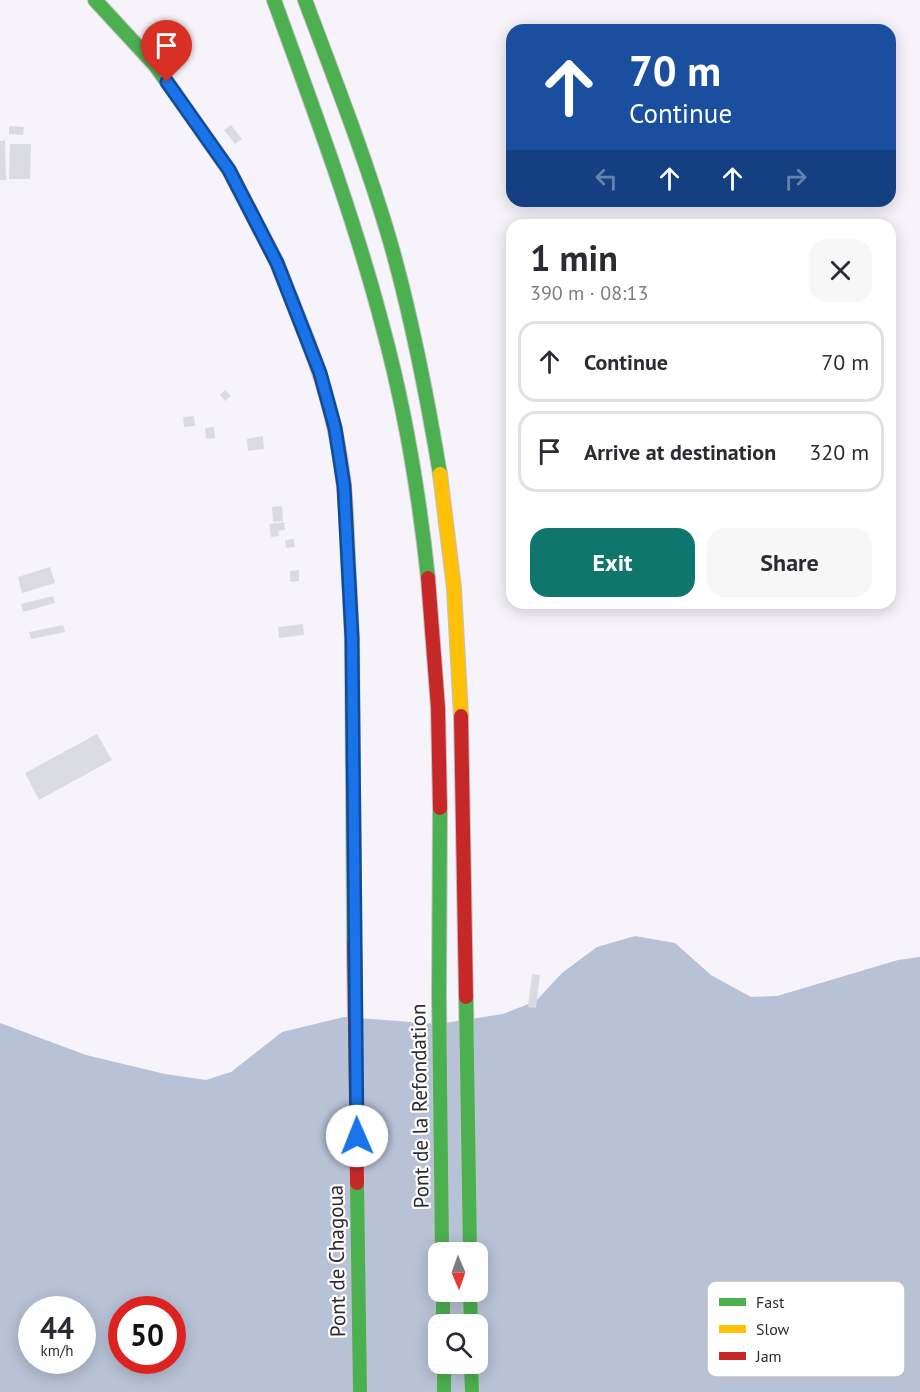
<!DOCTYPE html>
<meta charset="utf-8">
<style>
body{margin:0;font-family:"PT Sans",sans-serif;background:#f7f7f7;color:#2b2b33;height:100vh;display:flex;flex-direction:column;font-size:22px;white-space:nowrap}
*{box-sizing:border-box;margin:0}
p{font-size:20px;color:#7c7c81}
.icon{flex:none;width:33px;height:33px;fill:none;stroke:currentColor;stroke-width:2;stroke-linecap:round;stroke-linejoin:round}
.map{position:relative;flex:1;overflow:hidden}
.panel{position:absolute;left:506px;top:219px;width:390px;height:390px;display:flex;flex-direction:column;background:#fff;border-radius:18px;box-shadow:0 3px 15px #0003}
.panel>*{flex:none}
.top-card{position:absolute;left:506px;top:24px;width:390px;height:183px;border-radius:18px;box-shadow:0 3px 15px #0003;background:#1a4fa0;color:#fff;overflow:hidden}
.needle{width:39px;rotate:178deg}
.controls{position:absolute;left:428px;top:1242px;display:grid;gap:12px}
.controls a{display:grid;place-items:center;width:60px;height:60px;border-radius:12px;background:#fff;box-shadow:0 3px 15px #0003;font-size:30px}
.speed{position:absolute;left:18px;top:1296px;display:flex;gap:12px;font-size:30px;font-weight:700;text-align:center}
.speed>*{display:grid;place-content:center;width:78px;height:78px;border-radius:50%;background:#fff;box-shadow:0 3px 15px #0003;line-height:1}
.speed small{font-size:15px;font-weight:400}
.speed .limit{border:9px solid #d22;background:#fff;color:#111}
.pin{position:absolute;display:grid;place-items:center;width:51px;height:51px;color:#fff;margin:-62px -26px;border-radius:50% 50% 50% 0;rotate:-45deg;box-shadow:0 0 6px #0007}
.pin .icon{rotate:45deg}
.me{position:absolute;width:66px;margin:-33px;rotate:359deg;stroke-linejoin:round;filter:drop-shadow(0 0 4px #0008)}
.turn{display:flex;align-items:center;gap:21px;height:126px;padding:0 24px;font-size:27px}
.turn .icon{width:78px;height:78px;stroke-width:2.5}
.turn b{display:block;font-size:42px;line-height:51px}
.lanes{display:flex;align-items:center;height:57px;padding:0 24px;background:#0003;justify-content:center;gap:30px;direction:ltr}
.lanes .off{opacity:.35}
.round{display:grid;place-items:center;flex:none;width:63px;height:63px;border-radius:18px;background:#f7f7f7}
.headline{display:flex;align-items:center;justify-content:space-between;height:102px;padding:0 24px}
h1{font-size:36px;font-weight:600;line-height:45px}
.cta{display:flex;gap:12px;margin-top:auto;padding:12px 24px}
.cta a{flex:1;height:69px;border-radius:18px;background:#0f766e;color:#fff;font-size:24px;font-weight:600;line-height:69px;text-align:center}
.cta a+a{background:#f7f7f7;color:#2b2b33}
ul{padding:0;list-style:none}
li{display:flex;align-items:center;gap:18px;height:81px;margin:0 12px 9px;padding:0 12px;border:3px solid #e1e1e2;border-radius:18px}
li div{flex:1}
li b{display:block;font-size:22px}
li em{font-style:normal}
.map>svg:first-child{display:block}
</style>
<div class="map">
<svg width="920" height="1392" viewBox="0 0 920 1392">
<rect width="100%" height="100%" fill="#f6f4fa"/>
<path fill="#b8c2d6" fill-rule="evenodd" d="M 635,936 L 675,943 L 711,975 L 751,997 L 777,996 L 898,960 L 920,957 L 920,1392 L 0,1392 L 0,1023 L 86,1055 L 165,1074 L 206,1080 L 231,1072 L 282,1032 L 344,1017 L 438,1024 L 503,1014 L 536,1001 L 562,973 L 597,947 ZM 438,1252 L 477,1252 L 477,1292 L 438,1292 ZM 32,1310 L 82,1310 L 82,1360 L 32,1360 ZM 122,1310 L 172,1310 L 172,1360 L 122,1360 ZM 438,1324 L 477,1324 L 477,1364 L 438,1364 Z"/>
<path fill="#dadae1" d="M 173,31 L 181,41 L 169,50 L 161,40 Z
M 231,125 L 242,139 L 235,144 L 224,130 Z
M 9,126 L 24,127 L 23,135 L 9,134 Z
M 5,140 L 6,180 L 0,180 L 0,141 Z
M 10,144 L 31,144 L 30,179 L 9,179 Z
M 225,390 L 231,396 L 225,401 L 220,395 Z
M 194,416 L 195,426 L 184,427 L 183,417 Z
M 214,427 L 215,438 L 206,439 L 205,428 Z
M 263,436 L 264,449 L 248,451 L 247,439 Z
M 282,506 L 283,521 L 273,522 L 272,507 Z
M 284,522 L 285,530 L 278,531 L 279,536 L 271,537 L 269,524 Z
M 294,539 L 295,547 L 286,548 L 285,540 Z
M 50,567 L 55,583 L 22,593 L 18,577 Z
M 299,570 L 299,581 L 290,582 L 290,571 Z
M 53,596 L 55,603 L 23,612 L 21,604 Z
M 303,624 L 304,635 L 279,638 L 278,627 Z
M 63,625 L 65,632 L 31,639 L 29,632 Z
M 97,734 L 112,760 L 39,800 L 25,773 Z
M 532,974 L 540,975 L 536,1008 L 528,1007 Z"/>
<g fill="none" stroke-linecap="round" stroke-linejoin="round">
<defs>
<path id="fast" d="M 95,0 L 155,65 L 229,170 L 277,263 L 309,344
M 274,0 C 313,108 354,216 383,328 C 405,409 419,494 428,578
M 305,0 C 335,80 366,159 390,241 C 412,318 427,396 440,474
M 349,577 L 352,638 L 354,944
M 440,808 L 439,995 L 442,1252
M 466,997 L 470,1252
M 357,1183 L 360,1392
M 443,1292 L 443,1324
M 470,1292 L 471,1324
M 444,1364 L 444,1392
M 471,1364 L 472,1392"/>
<path id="slow" d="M 309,344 C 326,389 339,437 344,486 C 347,516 347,547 349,577
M 440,474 L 454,588 L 461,716"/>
<path id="jam" d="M 428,578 L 438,708 L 440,808
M 461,716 L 466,997
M 354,944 L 357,1183"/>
</defs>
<use href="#fast" stroke="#c3c1c7" stroke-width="16"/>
<use href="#slow" stroke="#c3c1c7" stroke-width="16"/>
<use href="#jam" stroke="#c3c1c7" stroke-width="16"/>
<use href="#fast" stroke="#4caf50" stroke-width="14"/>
<use href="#slow" stroke="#ffc107" stroke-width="14"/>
<use href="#jam" stroke="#c62828" stroke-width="14"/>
</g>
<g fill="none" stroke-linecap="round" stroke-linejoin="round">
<defs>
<path id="route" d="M 167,82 L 229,170 L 277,263 L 320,373 L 335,428 L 344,486 L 352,638 L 357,1136"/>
</defs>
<use href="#route" stroke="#114b97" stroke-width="15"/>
<use href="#route" stroke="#1a73e8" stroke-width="10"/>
</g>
<g text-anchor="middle" stroke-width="4.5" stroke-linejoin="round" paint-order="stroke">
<g font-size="21" fill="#2d2a32" stroke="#fff">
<text transform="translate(420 1106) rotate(-91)" y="7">Pont de la Refondation</text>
<text transform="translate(337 1261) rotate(-91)" y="7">Pont de Chagoua</text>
</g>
</g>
<rect x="707" y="1281" width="198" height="96" rx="9" fill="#fff" stroke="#c0bfc2" stroke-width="1.5"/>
<rect x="719" y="1298" width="27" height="8" fill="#4caf50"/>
<rect x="719" y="1325" width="27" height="8" fill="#ffc107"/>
<rect x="719" y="1352" width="27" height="8" fill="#c62828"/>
<g font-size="16" fill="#2d2a32">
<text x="756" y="1308">Fast</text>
<text x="756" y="1335">Slow</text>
<text x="756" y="1362">Jam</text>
</g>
</svg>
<div class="controls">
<a><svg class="needle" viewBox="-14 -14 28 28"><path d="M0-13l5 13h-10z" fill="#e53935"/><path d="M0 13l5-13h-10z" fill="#7c7c81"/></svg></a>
<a><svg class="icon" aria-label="search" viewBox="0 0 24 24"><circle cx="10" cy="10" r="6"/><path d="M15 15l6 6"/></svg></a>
</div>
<div class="speed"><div>44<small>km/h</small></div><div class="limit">50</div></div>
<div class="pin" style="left:167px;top:82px;background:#d93025"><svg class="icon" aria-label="arrive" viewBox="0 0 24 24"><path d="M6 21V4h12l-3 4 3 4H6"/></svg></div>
<svg class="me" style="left:357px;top:1136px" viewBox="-20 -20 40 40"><circle r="19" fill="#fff"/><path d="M0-13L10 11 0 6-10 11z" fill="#1a73e8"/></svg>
<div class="top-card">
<div class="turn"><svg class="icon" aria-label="ahead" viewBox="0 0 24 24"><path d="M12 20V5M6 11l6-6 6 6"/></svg><div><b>70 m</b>Continue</div></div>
<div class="lanes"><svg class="icon off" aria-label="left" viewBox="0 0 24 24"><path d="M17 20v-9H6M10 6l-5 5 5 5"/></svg><svg class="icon" aria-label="ahead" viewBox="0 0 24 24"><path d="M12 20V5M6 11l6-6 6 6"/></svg><svg class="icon" aria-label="ahead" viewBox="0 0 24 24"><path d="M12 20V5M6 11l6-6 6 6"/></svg><svg class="icon off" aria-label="right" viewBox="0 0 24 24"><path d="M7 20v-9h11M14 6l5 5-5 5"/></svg></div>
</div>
<section class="panel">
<div class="headline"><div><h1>1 min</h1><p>390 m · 08:13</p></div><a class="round"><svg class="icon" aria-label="close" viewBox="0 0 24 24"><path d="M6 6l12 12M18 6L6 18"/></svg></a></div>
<ul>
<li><svg class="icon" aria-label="ahead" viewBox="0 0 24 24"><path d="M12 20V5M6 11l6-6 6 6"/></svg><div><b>Continue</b></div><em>70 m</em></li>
<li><svg class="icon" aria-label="arrive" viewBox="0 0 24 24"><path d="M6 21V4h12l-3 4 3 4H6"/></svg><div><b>Arrive at destination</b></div><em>320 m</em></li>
</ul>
<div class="cta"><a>Exit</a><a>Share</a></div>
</section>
</div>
